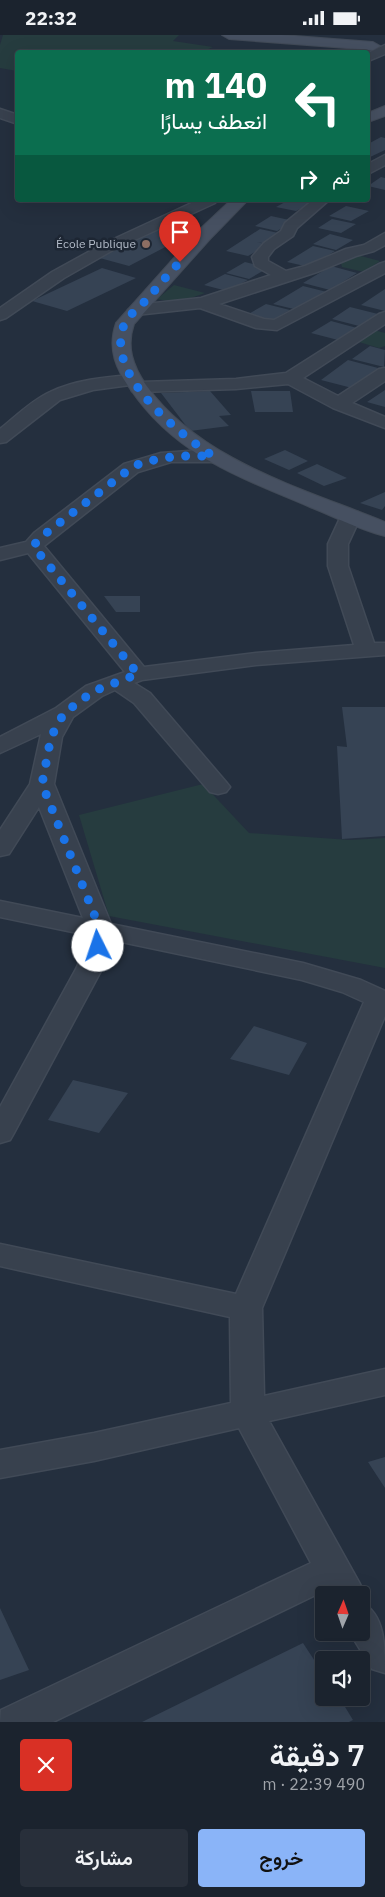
<!DOCTYPE html>
<html lang="ar">
<meta charset="utf-8">
<style>
body{margin:0;font-family:"IBM Plex Sans",Vazirmatn,sans-serif;background:#282f3a;color:#f1f3f6;direction:rtl;height:100vh;display:flex;flex-direction:column;font-size:19px;white-space:nowrap}
*{box-sizing:border-box;margin:0}
p{font-size:16px;color:#a0a4aa}
.icon{flex:none;width:28px;height:28px;fill:none;stroke:currentColor;stroke-width:2;stroke-linecap:round;stroke-linejoin:round}
.map{position:relative;height:1687px;overflow:hidden;direction:ltr}
.drawer{display:flex;flex-direction:column;background:#1b232e;flex:1}
.drawer>*{flex:none}
.guide{position:absolute;left:15px;top:15px;width:355px;height:152px;border-radius:5px;box-shadow:0 5px 20px #0002,0 0 0 1px #39404a;direction:rtl;background:#0b6e4f;color:#fff;overflow:hidden}
.needle{width:32px;rotate:2deg}
.tools{position:absolute;left:315px;top:1551px;display:grid;gap:10px}
.tools a{display:grid;place-items:center;width:55px;height:55px;border-radius:5px;background:#1b232e;box-shadow:0 5px 20px #0002,0 0 0 1px #39404a;font-size:25px}
.pin{position:absolute;display:grid;place-items:center;width:42px;height:42px;color:#fff;margin:-51px -21px;border-radius:50% 50% 50% 0;rotate:-45deg;box-shadow:0 0 5px #0007}
.pin .icon{rotate:45deg}
.me{position:absolute;width:55px;margin:-28px;rotate:356deg;stroke-linejoin:round;filter:drop-shadow(0 0 4px #0008)}
.turn{display:flex;align-items:center;gap:18px;height:105px;padding:0 20px;font-size:22px}
.turn .icon{width:65px;height:65px;stroke-width:2.5}
.turn b{display:block;font-size:35px;line-height:42px}
.then{display:flex;align-items:center;height:48px;padding:0 20px;background:#0003;gap:10px;font-size:19px}
.round{display:grid;place-items:center;flex:none;width:52px;height:52px;border-radius:5px;background:#282f3a}
.headline{display:flex;align-items:center;justify-content:space-between;height:85px;padding:0 20px}
h1{font-size:30px;font-weight:600;line-height:38px}
.cta{display:flex;gap:10px;margin-top:auto;padding:10px 20px}
.cta a{flex:1;height:58px;border-radius:5px;background:#8ab4f8;color:#111;font-size:20px;font-weight:600;line-height:58px;text-align:center}
.cta a+a{background:#282f3a;color:#f1f3f6}
.status{display:flex;justify-content:space-between;align-items:center;height:35px;padding:0 25px;background:#1b232e;direction:ltr}
.status svg{height:14px;fill:currentColor}
.map>svg:first-child{display:block}
</style>
<div class="status"><b>22:32</b><svg viewBox="0 0 49 12"><path d="M0 12V9h3v3zM5 12V6h3v6zM10 12V3h3v9zM15 12V0h3v12zM26 1h20v11H26zM47 4h2v5h-2z"/></svg></div>
<div class="map">
<svg width="385" height="1687" viewBox="0 0 385 1687">
<rect width="100%" height="100%" fill="#242f3e"/>
<path fill="#263c3f" d="M 3,0 L 179,0 L 173,6 L 213,12 L 199,18 L 18,18 L 17,36 L 0,33 L 0,10 Z
M 357,220 L 380,226 L 364,237 L 342,232 L 340,225 Z
M 174,250 L 205,258 L 177,268 L 157,264 Z
M 370,294 L 385,298 L 385,311 L 379,313 L 352,305 Z
M 203,749 L 249,798 L 350,805 L 385,803 L 385,933 L 109,881 L 79,780 Z"/>
<path fill="#364354" d="M 381,102 L 385,103 L 385,115 L 368,123 L 368,109 Z
M 381,142 L 385,143 L 385,155 L 368,151 Z
M 289,165 L 308,165 L 314,167 L 296,176 L 276,172 Z
M 346,171 L 369,176 L 351,186 L 329,181 Z
M 271,181 L 294,186 L 277,196 L 255,191 Z
M 332,184 L 356,189 L 341,198 L 318,193 Z
M 163,188 L 196,196 L 129,231 L 96,222 Z
M 260,194 L 283,199 L 267,209 L 257,207 L 268,210 L 248,221 L 226,216 Z
M 330,199 L 353,205 L 336,215 L 313,209 Z
M 313,211 L 335,216 L 309,232 L 287,227 Z
M 245,227 L 268,233 L 249,244 L 226,238 Z
M 331,231 L 357,238 L 330,255 L 303,248 Z
M 102,233 L 136,243 L 67,276 L 32,266 Z
M 225,239 L 248,245 L 227,256 L 204,250 Z
M 303,251 L 327,257 L 298,275 L 273,269 Z
M 385,254 L 385,276 L 361,270 Z
M 266,269 L 290,275 L 269,287 L 245,281 Z
M 350,272 L 378,279 L 359,291 L 332,284 Z
M 331,286 L 357,293 L 338,305 L 311,298 Z
M 370,311 L 385,315 L 384,332 L 352,324 Z
M 348,325 L 378,333 L 352,353 L 321,345 Z
M 385,355 L 385,372 L 367,367 Z
M 210,356 L 231,380 L 219,381 L 229,391 L 190,396 L 161,358 Z
M 251,356 L 290,356 L 293,377 L 255,377 Z
M 285,415 L 308,426 L 289,435 L 264,424 Z
M 317,429 L 347,443 L 324,451 L 297,438 Z
M 385,457 L 385,471 L 382,475 L 360,468 Z
M 104,561 L 140,561 L 140,577 L 116,577 Z
M 342,672 L 385,672 L 385,801 L 342,804 L 337,711 L 347,712 Z
M 254,991 L 307,1008 L 289,1040 L 230,1024 Z
M 73,1045 L 128,1058 L 99,1098 L 48,1085 Z
M 385,1422 L 385,1453 L 368,1427 Z
M 0,1573 L 29,1635 L 0,1645 Z
M 303,1608 L 324,1640 L 324,1662 L 339,1662 L 353,1685 L 349,1687 L 142,1687 Z"/>
<g fill="none" stroke-linecap="round" stroke-linejoin="round">
<defs>
<path id="street" d="M 385,10 L 385,19 L 368,26 L 368,18 Z
M 0,74 L 18,80 L 18,89 L 0,83 Z
M 385,120 L 385,130 L 368,139 L 368,129 Z
M 198,165 L 217,165 L 215,168 L 113,215 L 64,243 L 6,283 L 0,285 L 0,273 L 52,237 L 103,209 Z
M 313,165 L 329,165 L 297,193 L 293,201 L 274,214 L 268,222 L 268,226 L 286,236 L 305,231 L 346,214 L 364,210 L 385,198 L 385,210 L 374,216 L 356,221 L 317,237 L 219,269 L 264,284 L 274,285 L 379,229 L 385,227 L 385,238 L 277,295 L 256,293 L 200,273 L 136,280 L 128,275 L 136,270 L 201,263 L 271,240 L 255,231 L 252,222 L 264,208 L 281,196 L 285,188 Z
M 385,277 L 385,289 L 303,343 L 338,361 L 379,334 L 385,333 L 385,346 L 352,368 L 385,382 L 385,393 L 333,373 L 288,349 L 236,354 L 138,357 L 132,356 L 130,350 L 93,355 L 60,365 L 6,407 L 0,408 L 0,394 C 15,382 32,365 50,357 C 75,345 105,342 133,340 L 139,341 L 141,347 L 236,344 L 286,338 L 379,279 Z
M 203,415 L 220,417 L 222,421 L 220,425 L 213,427 L 171,427 L 138,437 L 44,511 L 144,632 L 256,618 L 354,610 L 328,531 L 328,509 L 341,481 L 344,477 L 358,477 L 361,481 L 348,509 L 348,531 L 374,608 L 385,608 L 385,620 L 256,630 L 142,645 L 134,648 L 150,658 L 226,747 L 230,752 L 226,757 L 218,759 L 210,757 L 134,668 L 115,655 L 102,661 L 73,682 L 62,702 L 54,749 L 111,889 L 303,928 L 361,945 L 385,956 L 385,981 L 262,1273 L 264,1361 L 385,1334 L 385,1360 L 269,1386 L 360,1549 L 365,1560 L 361,1567 C 385,1579 385,1611 385,1638 L 372,1634 L 350,1598 L 361,1598 L 361,1560 L 328,1560 L 326,1555 L 53,1687 L 0,1687 L 1,1675 L 311,1528 L 239,1393 L 94,1426 L 0,1443 L 0,1415 L 94,1398 L 231,1368 L 230,1282 L 0,1231 L 0,1209 L 236,1259 L 364,967 L 342,957 L 302,945 L 112,905 L 102,934 L 14,1098 L 10,1105 L 0,1108 L 0,1072 L 76,934 L 86,911 L 87,900 L 0,882 L 0,866 L 83,883 L 39,772 L 9,819 L 0,821 L 0,795 L 30,749 L 41,699 L 0,718 L 0,702 L 56,673 L 86,651 L 125,637 L 28,518 L 0,525 L 0,513 L 26,507 L 34,498 L 124,429 L 161,418 Z"/>
<path id="secondary" d="M 222,0 L 282,0 L 373,7 L 380,11 L 373,15 L 229,4 Z
M 385,71 L 385,81 L 368,87 L 368,78 Z
M 231,165 L 248,165 L 210,204 L 134,289 C 126,312 133,331 146,350 C 200,426 302,453 385,487 L 385,501 C 360,495 335,482 310,472 C 240,442 176,421 131,355 C 116,334 107,314 116,288 L 198,196 Z"/>
</defs>
<use href="#street" stroke="#414a57" stroke-width="3"/>
<use href="#secondary" stroke="#414a57" stroke-width="2"/>
<use href="#street" fill="#38414e" fill-rule="evenodd"/>
<use href="#secondary" fill="#465061" fill-rule="evenodd"/>
</g>
<g fill="none" stroke-linecap="round" stroke-linejoin="round">
<path stroke="#1a73e8" stroke-width="9" stroke-dasharray="0 16.2" d="M 98,911 L 100,894 L 42,749 L 51,702 L 64,678 L 94,656 L 138,639 L 33,511 L 41,502 L 131,433 L 143,427 L 177,421 L 213,421 C 178,398 104,339 124,290 C 128,280 140,272 147,264 C 158,252 168,239 180,227"/>
</g>
<circle fill="#8d6e63" stroke="#1d2633" stroke-width="2" cx="146" cy="209" r="5"/>
<g text-anchor="middle" stroke-width="5" stroke-linejoin="round" paint-order="stroke">
<g font-size="12" fill="#b4bcc9" stroke="#1d2633" text-anchor="end">
<text x="136" y="213">École Publique</text>
</g>
</g>
</svg>
<div class="tools">
<a><svg class="needle" viewBox="-14 -14 28 28"><path d="M0-13l5 13h-10z" fill="#e53935"/><path d="M0 13l5-13h-10z" fill="#a0a4aa"/></svg></a>
<a><svg class="icon" aria-label="sound" viewBox="0 0 24 24"><path d="M4 9h4l5-4v14l-5-4H4zM17 9q2 3 0 6"/></svg></a>
</div>
<div class="pin" style="left:180px;top:227px;background:#d93025"><svg class="icon" aria-label="arrive" viewBox="0 0 24 24"><path d="M6 21V4h12l-3 4 3 4H6"/></svg></div>
<svg class="me" style="left:98px;top:911px" viewBox="-20 -20 40 40"><circle r="19" fill="#fff"/><path d="M0-13L10 11 0 6-10 11z" fill="#1a73e8"/></svg>
<div class="guide">
<div class="turn"><svg class="icon" aria-label="left" viewBox="0 0 24 24"><path d="M17 20v-9H6M10 6l-5 5 5 5"/></svg><div><b>140 m</b>انعطف يسارًا</div></div>
<div class="then">ثم<svg class="icon" aria-label="right" viewBox="0 0 24 24"><path d="M7 20v-9h11M14 6l5 5-5 5"/></svg></div>
</div>
</div>
<section class="drawer">
<div class="headline"><div><h1>7 دقيقة</h1><p>490 m · 22:39</p></div><a class="round" style="background:#d93025;color:#fff"><svg class="icon" aria-label="close" viewBox="0 0 24 24"><path d="M6 6l12 12M18 6L6 18"/></svg></a></div>
<div class="cta"><a>خروج</a><a>مشاركة</a></div>
</section>
